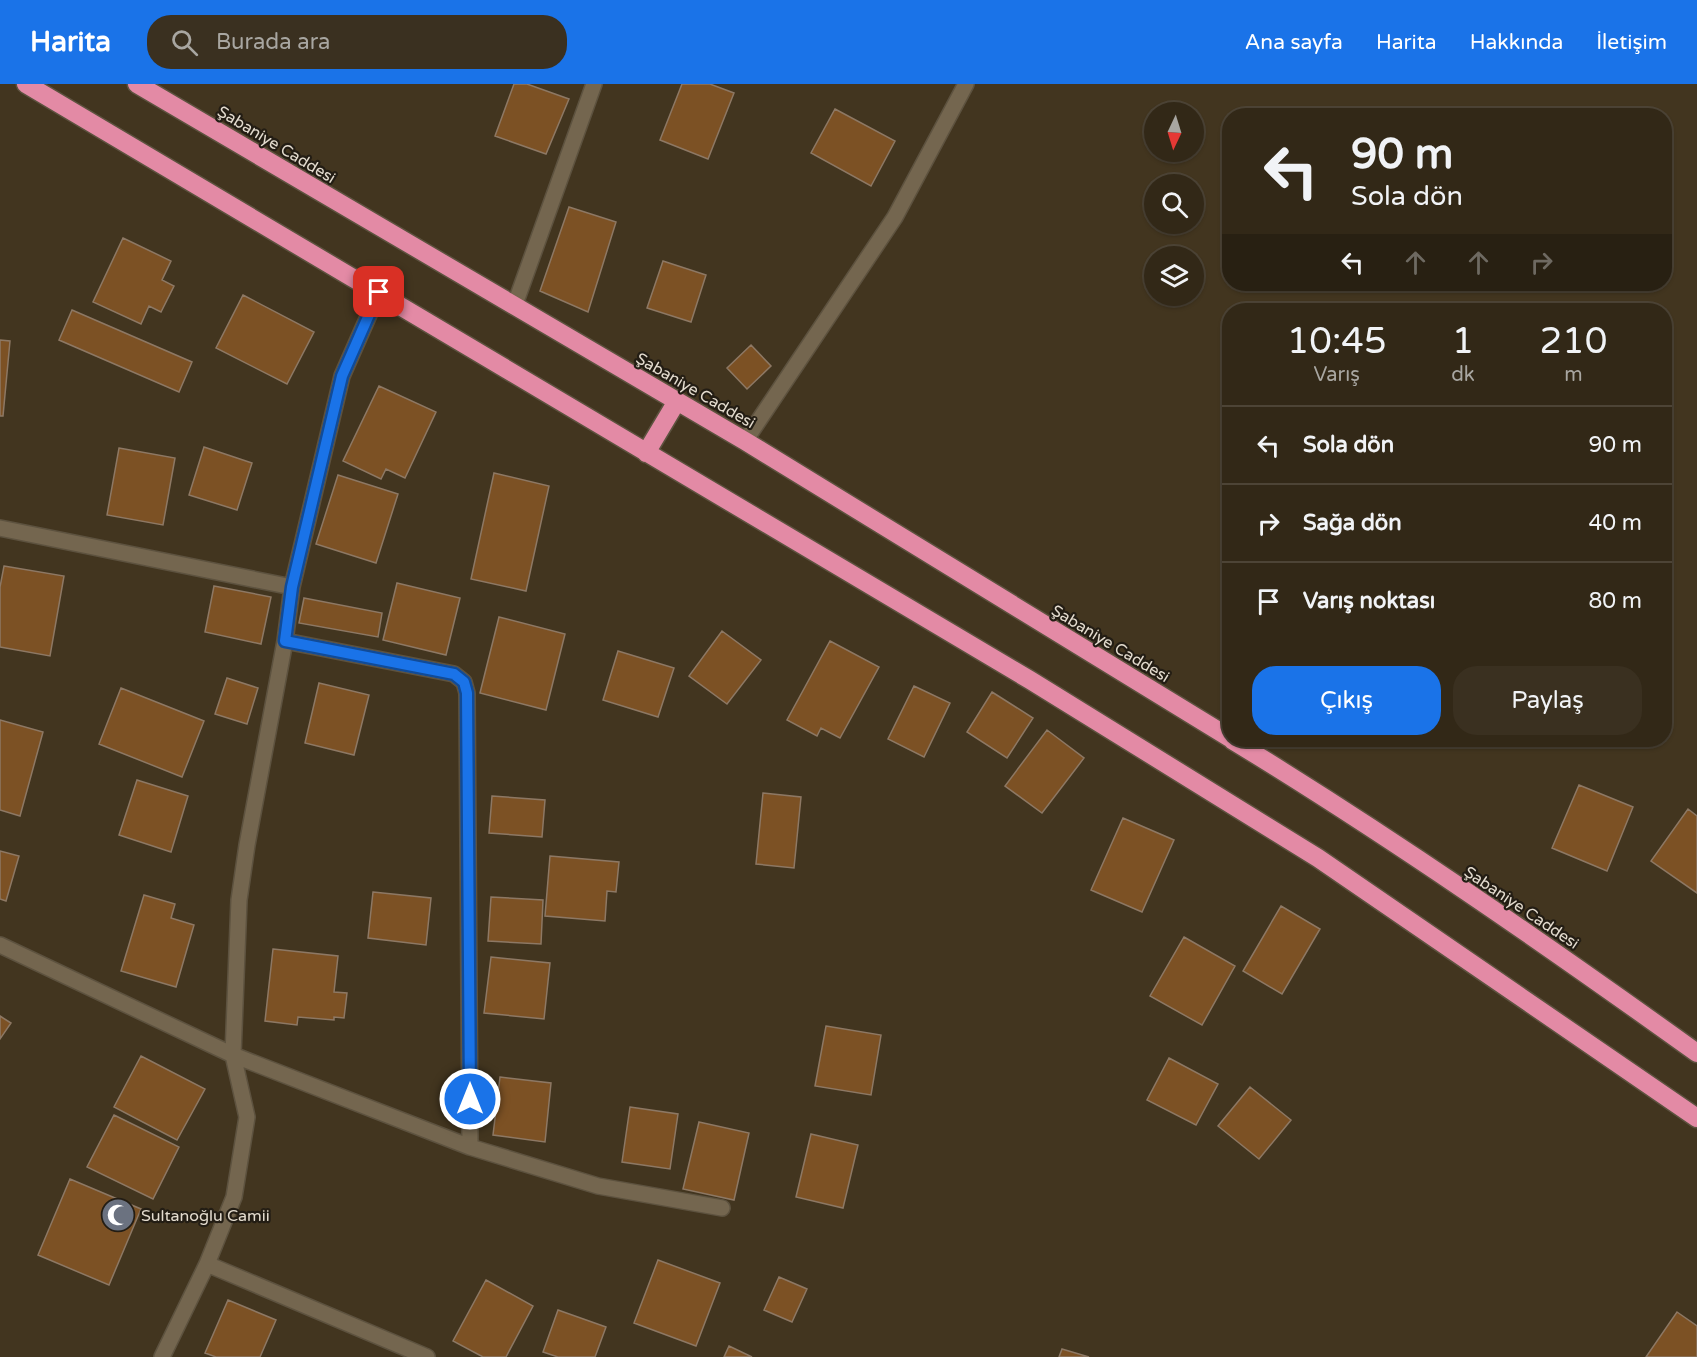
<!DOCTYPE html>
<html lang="tr">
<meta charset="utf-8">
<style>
body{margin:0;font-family:"Varela Round",sans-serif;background:#3a3020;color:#f1f3f6;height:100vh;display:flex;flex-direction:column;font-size:22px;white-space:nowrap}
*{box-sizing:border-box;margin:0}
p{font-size:20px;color:#a8a6a1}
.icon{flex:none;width:33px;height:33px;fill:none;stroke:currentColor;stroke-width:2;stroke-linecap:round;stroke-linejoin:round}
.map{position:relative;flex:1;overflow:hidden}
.sheet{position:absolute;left:1222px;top:219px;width:450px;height:444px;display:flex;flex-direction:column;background:#322817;border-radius:24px;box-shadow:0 2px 4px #0004,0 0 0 2px #4d4436}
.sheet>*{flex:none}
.guide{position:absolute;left:1222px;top:24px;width:450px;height:183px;border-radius:24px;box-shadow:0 2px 4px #0004,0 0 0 2px #4d4436;background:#322817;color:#f1f3f6;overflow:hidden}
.needle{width:39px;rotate:184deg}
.tools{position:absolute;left:1144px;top:18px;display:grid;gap:12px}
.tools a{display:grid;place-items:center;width:60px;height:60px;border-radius:50%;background:#322817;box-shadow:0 2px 4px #0004,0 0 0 2px #4d4436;font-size:30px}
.pin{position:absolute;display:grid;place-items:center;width:51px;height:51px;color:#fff;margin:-26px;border-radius:12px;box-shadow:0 3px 9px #0006}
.me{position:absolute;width:66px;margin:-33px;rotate:0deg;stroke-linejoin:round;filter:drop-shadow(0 0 4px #0008)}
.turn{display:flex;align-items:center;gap:21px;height:126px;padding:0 30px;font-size:27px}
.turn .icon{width:78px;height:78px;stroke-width:2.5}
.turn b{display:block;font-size:42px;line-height:51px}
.lanes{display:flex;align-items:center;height:57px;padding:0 30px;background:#0003;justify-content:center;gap:30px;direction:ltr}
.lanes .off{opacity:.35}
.eta{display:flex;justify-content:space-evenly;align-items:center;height:102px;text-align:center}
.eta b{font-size:36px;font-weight:600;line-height:42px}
.action{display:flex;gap:12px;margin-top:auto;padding:12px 30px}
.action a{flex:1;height:69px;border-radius:24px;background:#1a73e8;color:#fff;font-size:24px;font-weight:600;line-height:69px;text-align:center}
.action a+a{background:#3a3020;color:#f1f3f6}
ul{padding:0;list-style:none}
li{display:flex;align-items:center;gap:18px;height:78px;padding:0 30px;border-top:2px solid #4d4436}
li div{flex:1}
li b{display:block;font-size:22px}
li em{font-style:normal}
header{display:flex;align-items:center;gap:36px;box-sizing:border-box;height:84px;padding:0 30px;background:#1a73e8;color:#fff}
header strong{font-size:28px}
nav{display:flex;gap:33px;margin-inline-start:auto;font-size:21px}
.search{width:420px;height:54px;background:#3a3020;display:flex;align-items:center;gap:15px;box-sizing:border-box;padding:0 21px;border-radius:24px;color:#a8a6a1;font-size:22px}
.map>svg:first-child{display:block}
</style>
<header>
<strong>Harita</strong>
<div class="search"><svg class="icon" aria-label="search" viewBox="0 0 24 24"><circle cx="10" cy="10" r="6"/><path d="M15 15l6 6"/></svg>Burada ara</div>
<nav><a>Ana sayfa</a><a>Harita</a><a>Hakkında</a><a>İletişim</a></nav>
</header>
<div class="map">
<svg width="1697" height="1273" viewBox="0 0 1697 1273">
<rect width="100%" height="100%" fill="#42351f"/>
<path fill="#7c5124" stroke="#8d7864" stroke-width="1.5" d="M 514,0 L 527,0 L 569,15 L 546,70 L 495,52 Z
M 682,0 L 710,0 L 734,9 L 708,75 L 660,56 Z
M 835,25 L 895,57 L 871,102 L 811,69 Z
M 569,123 L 616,138 L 588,228 L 540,207 Z
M 123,154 L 171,177 L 162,196 L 174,202 L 161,228 L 149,222 L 141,240 L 93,218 Z
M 663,177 L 706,191 L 691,238 L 647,224 Z
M 243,211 L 314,248 L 287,300 L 216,264 Z
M 72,226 L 192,278 L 179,308 L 59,256 Z
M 0,256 L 10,257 L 3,332 L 0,332 Z
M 751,261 L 771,282 L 747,305 L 727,284 Z
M 379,302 L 436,328 L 405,394 L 386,385 L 381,395 L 343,377 Z
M 204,363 L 252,379 L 237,426 L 189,411 Z
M 119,364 L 175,374 L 163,441 L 107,431 Z
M 494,389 L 549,402 L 526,507 L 471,495 Z
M 338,391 L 398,410 L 376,479 L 316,460 Z
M 4,482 L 64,492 L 50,572 L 0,563 L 0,503 Z
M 397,499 L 460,514 L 446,571 L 383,556 Z
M 214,502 L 271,513 L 261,560 L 205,548 Z
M 304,514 L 382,529 L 378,553 L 299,539 Z
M 499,533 L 565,550 L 546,626 L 480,609 Z
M 722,547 L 761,576 L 727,620 L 689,592 Z
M 830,557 L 879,583 L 840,654 L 821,644 L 817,652 L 787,636 Z
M 618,567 L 674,584 L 658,633 L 603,616 Z
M 227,594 L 258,604 L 247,640 L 215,630 Z
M 319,599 L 369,611 L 354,671 L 305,659 Z
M 914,602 L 950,619 L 924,673 L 888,655 Z
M 121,604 L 204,637 L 182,693 L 99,660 Z
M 992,608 L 1033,634 L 1007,674 L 967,648 Z
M 0,636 L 43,648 L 20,732 L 0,726 Z
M 1047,646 L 1084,674 L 1042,729 L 1005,702 Z
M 137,696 L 188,712 L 171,768 L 119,751 Z
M 1579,701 L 1633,723 L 1607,787 L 1552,764 Z
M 763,709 L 801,713 L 794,784 L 756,780 Z
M 492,712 L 545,716 L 542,753 L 489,749 Z
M 1688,725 L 1697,732 L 1697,809 L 1651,777 Z
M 1123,734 L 1174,756 L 1142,828 L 1091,806 Z
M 0,767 L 19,772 L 6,817 L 0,815 Z
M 550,772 L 619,778 L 616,808 L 607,807 L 605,837 L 545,832 Z
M 373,808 L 431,814 L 426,861 L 368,854 Z
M 144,811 L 175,820 L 171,834 L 194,841 L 176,903 L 121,887 Z
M 491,813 L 543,816 L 541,860 L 488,857 Z
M 1281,822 L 1320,845 L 1282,910 L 1243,887 Z
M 1184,853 L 1235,882 L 1202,941 L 1150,912 Z
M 273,865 L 338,872 L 334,908 L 347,909 L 344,934 L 334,933 L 334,936 L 298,933 L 297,941 L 265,937 Z
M 491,873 L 550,879 L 544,935 L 484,929 Z
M 0,932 L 11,939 L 0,955 Z
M 826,942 L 881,951 L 871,1011 L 815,1002 Z
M 141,972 L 205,1005 L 177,1056 L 114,1023 Z
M 1169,974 L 1218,1000 L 1196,1041 L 1147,1016 Z
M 500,993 L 551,999 L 545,1058 L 493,1051 Z
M 1250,1003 L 1291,1036 L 1259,1075 L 1218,1042 Z
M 630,1023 L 678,1030 L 670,1085 L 622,1078 Z
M 114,1031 L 179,1063 L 153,1115 L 87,1083 Z
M 699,1038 L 749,1049 L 734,1116 L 683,1105 Z
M 811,1050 L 858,1061 L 843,1124 L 796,1113 Z
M 70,1095 L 141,1125 L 109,1201 L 38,1171 Z
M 658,1176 L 720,1199 L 696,1262 L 634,1239 Z
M 779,1193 L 807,1205 L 792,1238 L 764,1226 Z
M 486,1196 L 533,1222 L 506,1273 L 483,1273 L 453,1257 Z
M 228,1216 L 276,1236 L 260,1273 L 216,1273 L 205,1269 Z
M 558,1226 L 606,1243 L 595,1273 L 558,1273 L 543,1268 Z
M 1677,1228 L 1697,1242 L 1697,1273 L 1646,1273 Z
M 729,1262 L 752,1273 L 724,1273 Z
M 1062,1265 L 1089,1273 L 1059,1273 Z"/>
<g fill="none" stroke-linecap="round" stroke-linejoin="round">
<defs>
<path id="minor" d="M 514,223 L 594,0
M 745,357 L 895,133 L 966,0
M 0,444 L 292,503
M 285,557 L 454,590 L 464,598 L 467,609 L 470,1063
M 0,861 L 233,971 L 470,1063 L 598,1102 L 722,1124
M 207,1180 L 427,1273
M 162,1273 L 207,1180 L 234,1113 L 247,1033 L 233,971 L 239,816 L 247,761 L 285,557 L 292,503 L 342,292 L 379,208"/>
<path id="highway" d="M 26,0 L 1030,596 L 1318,774 L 1697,1034
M 137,0 L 745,357 L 1230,654
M 646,369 L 677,317
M 1232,656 C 1391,753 1545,860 1697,969"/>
</defs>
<use href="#minor" stroke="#5d523f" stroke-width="18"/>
<use href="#highway" stroke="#5d523f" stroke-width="21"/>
<use href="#minor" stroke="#74664f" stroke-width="15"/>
<use href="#highway" stroke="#e38aa5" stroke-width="18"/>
</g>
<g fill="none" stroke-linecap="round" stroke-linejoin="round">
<defs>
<path id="route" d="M 379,208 L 342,292 L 292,503 L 285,557 L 454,590 L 464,598 L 467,609 L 470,1015"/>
</defs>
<use href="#route" stroke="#114b97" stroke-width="15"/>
<use href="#route" stroke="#1a73e8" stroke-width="10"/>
</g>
<defs>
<symbol id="mosque-disc" viewBox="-11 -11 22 22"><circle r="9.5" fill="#6b7280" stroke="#231d14"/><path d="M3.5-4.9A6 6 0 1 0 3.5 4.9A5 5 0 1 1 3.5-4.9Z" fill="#fff"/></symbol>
</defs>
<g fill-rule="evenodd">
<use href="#mosque-disc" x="99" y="1112" width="38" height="38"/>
</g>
<g text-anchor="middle" stroke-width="4.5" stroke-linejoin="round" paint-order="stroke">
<g font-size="16" fill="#e4dccf" stroke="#231d14">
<text transform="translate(277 60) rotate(31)" y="6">Şabaniye Caddesi</text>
<text transform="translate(696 306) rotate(30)" y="6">Şabaniye Caddesi</text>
<text transform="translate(1111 559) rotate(31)" y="6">Şabaniye Caddesi</text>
<text transform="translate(1522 823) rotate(34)" y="6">Şabaniye Caddesi</text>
</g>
<g font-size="16" fill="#e4dccf" stroke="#231d14" text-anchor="start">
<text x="141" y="1137">Sultanoğlu Camii</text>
</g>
</g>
</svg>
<div class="tools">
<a><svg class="needle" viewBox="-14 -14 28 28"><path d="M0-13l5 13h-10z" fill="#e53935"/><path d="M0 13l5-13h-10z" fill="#a8a6a1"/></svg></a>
<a><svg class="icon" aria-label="search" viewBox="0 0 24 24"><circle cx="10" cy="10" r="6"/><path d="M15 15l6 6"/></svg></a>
<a><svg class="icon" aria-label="layers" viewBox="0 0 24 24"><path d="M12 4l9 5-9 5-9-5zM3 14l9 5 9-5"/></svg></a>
</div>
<div class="pin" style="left:379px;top:208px;background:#d93025"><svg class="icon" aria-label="arrive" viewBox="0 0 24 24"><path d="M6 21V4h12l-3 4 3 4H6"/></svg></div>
<svg class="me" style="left:470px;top:1015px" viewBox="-20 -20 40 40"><circle r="17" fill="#1a73e8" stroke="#fff" stroke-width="3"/><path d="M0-11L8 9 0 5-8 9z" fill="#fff"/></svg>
<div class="guide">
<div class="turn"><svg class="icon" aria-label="left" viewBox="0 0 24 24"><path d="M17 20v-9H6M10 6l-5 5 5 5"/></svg><div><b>90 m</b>Sola dön</div></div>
<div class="lanes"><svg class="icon" aria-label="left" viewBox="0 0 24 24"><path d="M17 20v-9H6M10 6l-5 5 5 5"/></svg><svg class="icon off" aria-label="ahead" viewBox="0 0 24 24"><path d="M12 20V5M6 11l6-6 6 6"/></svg><svg class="icon off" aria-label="ahead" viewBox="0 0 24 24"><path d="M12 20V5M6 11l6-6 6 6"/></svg><svg class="icon off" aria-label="right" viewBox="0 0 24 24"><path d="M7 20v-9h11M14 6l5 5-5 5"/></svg></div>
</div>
<section class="sheet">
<div class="eta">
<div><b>10:45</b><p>Varış</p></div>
<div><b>1</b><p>dk</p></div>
<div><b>210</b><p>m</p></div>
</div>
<ul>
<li><svg class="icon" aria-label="left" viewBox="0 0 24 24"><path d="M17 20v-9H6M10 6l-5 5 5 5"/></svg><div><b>Sola dön</b></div><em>90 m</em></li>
<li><svg class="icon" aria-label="right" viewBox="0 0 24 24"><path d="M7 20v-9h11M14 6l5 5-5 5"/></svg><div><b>Sağa dön</b></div><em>40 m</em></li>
<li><svg class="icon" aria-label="arrive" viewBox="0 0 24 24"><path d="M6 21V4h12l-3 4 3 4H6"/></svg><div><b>Varış noktası</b></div><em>80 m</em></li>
</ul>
<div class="action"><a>Çıkış</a><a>Paylaş</a></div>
</section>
</div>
